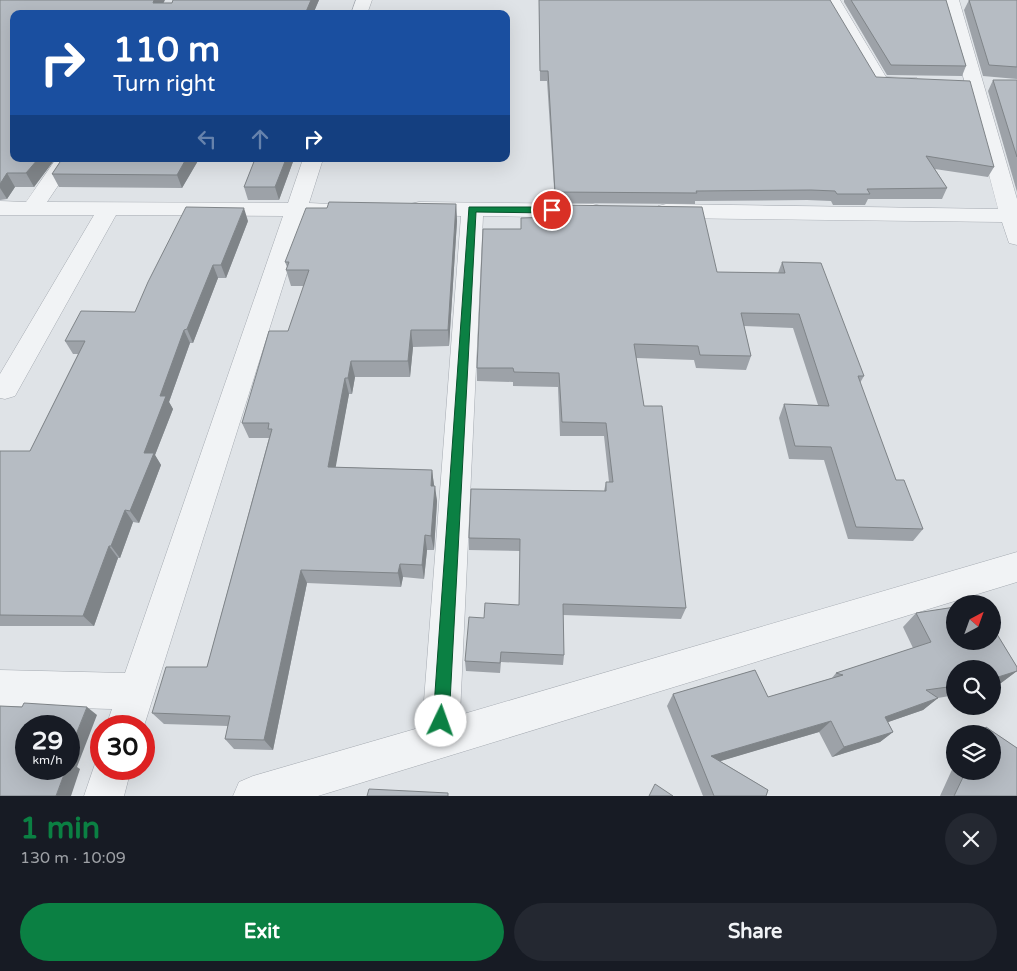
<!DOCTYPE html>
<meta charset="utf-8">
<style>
body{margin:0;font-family:"Varela Round",sans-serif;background:#242831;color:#f1f3f6;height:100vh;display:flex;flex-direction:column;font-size:19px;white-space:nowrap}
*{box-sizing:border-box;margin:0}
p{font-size:16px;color:#9ea1a6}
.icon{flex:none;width:28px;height:28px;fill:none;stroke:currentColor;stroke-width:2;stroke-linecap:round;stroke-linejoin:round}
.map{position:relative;height:796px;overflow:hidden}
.sheet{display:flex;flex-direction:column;background:#171b24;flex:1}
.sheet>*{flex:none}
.guide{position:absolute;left:10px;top:10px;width:500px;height:152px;border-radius:10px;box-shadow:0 5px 20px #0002;background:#1a4fa0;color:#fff;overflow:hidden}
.needle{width:32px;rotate:41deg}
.buttons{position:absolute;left:946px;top:595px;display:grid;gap:10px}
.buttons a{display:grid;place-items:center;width:55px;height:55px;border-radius:50%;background:#171b24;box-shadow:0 5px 20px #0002;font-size:25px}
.speed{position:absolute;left:15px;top:715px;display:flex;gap:10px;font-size:25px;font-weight:700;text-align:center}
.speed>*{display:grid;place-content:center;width:65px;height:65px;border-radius:50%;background:#171b24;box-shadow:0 5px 20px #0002;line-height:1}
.speed small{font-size:12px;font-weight:400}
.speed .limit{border:8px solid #d22;background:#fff;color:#111}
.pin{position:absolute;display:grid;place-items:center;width:42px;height:42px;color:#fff;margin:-21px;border:2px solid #fff;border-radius:50%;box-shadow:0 1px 5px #0007}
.me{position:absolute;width:55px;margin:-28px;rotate:3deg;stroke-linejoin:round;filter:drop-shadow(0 0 4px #0008)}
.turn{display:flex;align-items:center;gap:18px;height:105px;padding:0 20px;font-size:22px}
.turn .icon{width:65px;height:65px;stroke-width:2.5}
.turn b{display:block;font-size:35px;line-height:42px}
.lanes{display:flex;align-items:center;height:48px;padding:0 20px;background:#0003;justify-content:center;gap:25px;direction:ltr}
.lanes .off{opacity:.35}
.round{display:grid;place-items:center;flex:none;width:52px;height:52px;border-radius:26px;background:#242831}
.headline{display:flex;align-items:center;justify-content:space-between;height:85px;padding:0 20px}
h1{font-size:30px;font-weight:800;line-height:38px;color:#0b8043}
.primary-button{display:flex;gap:10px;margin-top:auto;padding:10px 20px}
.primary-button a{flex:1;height:58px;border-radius:30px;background:#0b8043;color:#fff;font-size:20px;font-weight:800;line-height:58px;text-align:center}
.primary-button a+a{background:#242831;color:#f1f3f6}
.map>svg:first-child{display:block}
</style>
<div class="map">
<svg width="1017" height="796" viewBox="0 0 1017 796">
<rect width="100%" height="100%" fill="#dfe3e7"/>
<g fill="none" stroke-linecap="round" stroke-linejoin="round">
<defs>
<path id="minor" d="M 356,0 L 372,0 L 367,14 L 351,14 Z
M 824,0 L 840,0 L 886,77 L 917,78 L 920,82 L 917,86 L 874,86 Z
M 943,0 L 959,0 L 1017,199 L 1017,245 L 1009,243 L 1002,222 L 666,218 L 658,216 L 655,211 L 658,206 L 666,204 L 998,209 Z
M 56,159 L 76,159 L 47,202 L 288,203 L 303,159 L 323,159 L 309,203 L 351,205 L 354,210 L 351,215 L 305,216 L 144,726 L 106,726 L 112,709 L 0,706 L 0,670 L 125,673 L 283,216 L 116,215 L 15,396 L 5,399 L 0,398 L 0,374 L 94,215 L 0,215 L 0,201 L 26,202 Z
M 419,202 L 593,204 L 601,206 L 604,211 L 601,216 L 593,218 L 483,216 L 460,715 L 1017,552 L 1017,582 L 318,796 L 233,796 L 239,782 L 253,776 L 422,727 L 461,216 L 411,214 L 408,209 L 411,204 Z
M 101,754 L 101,769 L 131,769 L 124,796 L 84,796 L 98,755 Z"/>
</defs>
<use href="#minor" stroke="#a5aab1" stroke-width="1"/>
<use href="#minor" fill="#f1f3f5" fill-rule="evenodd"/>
</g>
<path fill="#9da2a8" d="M 0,0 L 163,3 L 319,0 L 313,14 L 14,14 L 14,159 L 55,159 L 34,187 L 15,187 L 7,199 L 0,200 Z
M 539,0 L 876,77 L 994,167 L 988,177 L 935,169 L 947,188 L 942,199 L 868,199 L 865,205 L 833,205 L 831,201 L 807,200 L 695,201 L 695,204 L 555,203 L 547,81 L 540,81 Z
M 844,0 L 946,0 L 966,66 L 962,76 L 887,75 L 844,2 Z
M 969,0 L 1017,0 L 1017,79 L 983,76 L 964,10 Z
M 993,80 L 1017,80 L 1017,192 L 988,91 Z
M 199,159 L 182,188 L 59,187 L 52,174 Z
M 253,159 L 294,159 L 279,200 L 248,200 L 244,187 L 254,162 Z
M 456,204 L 457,221 L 449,346 L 413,347 L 410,377 L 355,377 L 352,394 L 349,394 L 335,467 L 432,470 L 434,486 L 437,501 L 434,550 L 427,550 L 424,579 L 403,577 L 401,587 L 307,583 L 273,750 L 234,749 L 225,739 L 228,726 L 164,724 L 152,713 L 207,667 L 269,438 L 249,438 L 242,423 L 288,331 L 304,286 L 291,286 L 286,270 L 287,267 L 285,262 L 327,208 Z
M 556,205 L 717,272 L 778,273 L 782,262 L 864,376 L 860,383 L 896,480 L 923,529 L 913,541 L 848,539 L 824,460 L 789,459 L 779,418 L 784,404 L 818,405 L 793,328 L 744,326 L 751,356 L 746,370 L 696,368 L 694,360 L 636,358 L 644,406 L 686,608 L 681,619 L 563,615 L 564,655 L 563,665 L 501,662 L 500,673 L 466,671 L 465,661 L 484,618 L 519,605 L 520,551 L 469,550 L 469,538 L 604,491 L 606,482 L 609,482 L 604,436 L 560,436 L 558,387 L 513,386 L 513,382 L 477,381 L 477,368 L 521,229 L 555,217 Z
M 248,221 L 226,278 L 218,278 L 193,343 L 190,343 L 169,402 L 173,409 L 155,455 L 161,465 L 139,523 L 133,522 L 120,558 L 118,558 L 94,626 L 0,626 L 0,451 L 30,451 L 78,354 L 73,354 L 65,341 L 135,312 Z
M 955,607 L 955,641 L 992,641 L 992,626 L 1017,667 L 1017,671 L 1001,683 L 992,686 L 992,669 L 955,669 L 955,695 L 938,698 L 923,710 L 888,722 L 893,732 L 880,742 L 832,757 L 819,732 L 720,761 L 768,790 L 766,796 L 703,796 L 667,706 L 673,694 L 755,670 L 768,697 L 832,678 L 836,673 L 913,648 L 903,627 L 916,613 Z
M 986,727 L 1017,748 L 1017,796 L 940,796 L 955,763 L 955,771 L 992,771 L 992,734 L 976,734 Z"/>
<path fill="#7f8488" d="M 154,0 L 165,0 L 158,14 L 153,3 Z
M 311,0 L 319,0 L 313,14 L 305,14 Z
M 38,159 L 55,159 L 34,187 L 26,173 Z
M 186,159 L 199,159 L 182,188 L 177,175 Z
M 286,159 L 294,159 L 279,200 L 275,187 Z
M 7,173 L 15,187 L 7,199 L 0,188 L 0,184 Z
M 456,204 L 457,221 L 449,346 L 448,330 Z
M 244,208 L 248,221 L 226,278 L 221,265 Z
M 213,265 L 218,278 L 193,343 L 187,329 Z
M 184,330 L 190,343 L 169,402 L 173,409 L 155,455 L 161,465 L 139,523 L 130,511 L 144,453 L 160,396 Z
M 411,330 L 413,347 L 410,377 L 408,361 Z
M 351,361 L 355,377 L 352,394 L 348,378 Z
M 345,378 L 349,394 L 333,482 L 328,467 Z
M 432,470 L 434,485 L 433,501 L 431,486 Z
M 435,486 L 437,501 L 434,550 L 431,536 Z
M 125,510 L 133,522 L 120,558 L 111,546 Z
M 425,535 L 427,550 L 424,579 L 422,565 Z
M 109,546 L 118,558 L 94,626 L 83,616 Z
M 400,564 L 403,577 L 401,587 L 398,573 Z
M 301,570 L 307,583 L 273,750 L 264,740 Z
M 1017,671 L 1001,683 L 992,686 L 992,679 Z
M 938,698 L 923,710 L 871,728 L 885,717 Z
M 87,707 L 97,715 L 77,767 L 80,769 L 71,796 L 56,796 L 66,769 L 69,769 L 69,752 Z
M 831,721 L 819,732 L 704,766 L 711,756 Z
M 893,732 L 880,742 L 832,757 L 844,747 Z"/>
<path fill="#b6bcc3" stroke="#7f8488" d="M 0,0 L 154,0 L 153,3 L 172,3 L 173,0 L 311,0 L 305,14 L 14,14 L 14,159 L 38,159 L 26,173 L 7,173 L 0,184 Z
M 539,0 L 830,0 L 876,77 L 970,81 L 994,167 L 926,156 L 947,188 L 867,189 L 870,194 L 837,194 L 835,191 L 811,190 L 696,191 L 697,193 L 555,192 L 548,71 L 540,71 Z
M 851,0 L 946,0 L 966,66 L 891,65 Z
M 969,0 L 1017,0 L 1017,67 L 989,65 Z
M 993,80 L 1017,80 L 1017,157 Z
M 62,159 L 186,159 L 177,175 L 52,174 Z
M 255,159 L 286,159 L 275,187 L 244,187 Z
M 329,202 L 456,204 L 448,330 L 411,330 L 408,361 L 351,361 L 348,378 L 345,378 L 328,467 L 432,470 L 431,486 L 435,486 L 431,536 L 425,535 L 422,565 L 400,564 L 398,573 L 301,570 L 264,740 L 225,739 L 230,716 L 152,713 L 166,667 L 207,667 L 272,429 L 268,429 L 269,423 L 242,423 L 269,331 L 288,331 L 309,270 L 286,270 L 289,262 L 285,262 L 306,208 L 327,208 Z
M 556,205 L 702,207 L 717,272 L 785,273 L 782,262 L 821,263 L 864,376 L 858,376 L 896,480 L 904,480 L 923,529 L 856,527 L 831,447 L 795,446 L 784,404 L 829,406 L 799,314 L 741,313 L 751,356 L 700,355 L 698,346 L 634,344 L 644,406 L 662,406 L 686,608 L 563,604 L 564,655 L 501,652 L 500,663 L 465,661 L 469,617 L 484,618 L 485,603 L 519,605 L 520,539 L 469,538 L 471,489 L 606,491 L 606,482 L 613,482 L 606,423 L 562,422 L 559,373 L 514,372 L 513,368 L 477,368 L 483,229 L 521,229 L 521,218 L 556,217 Z
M 186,207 L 244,208 L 221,265 L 213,265 L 187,329 L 184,330 L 160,396 L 166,396 L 144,453 L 154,453 L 130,511 L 125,510 L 111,546 L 109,546 L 83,616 L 0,615 L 0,451 L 30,451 L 85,341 L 65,341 L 81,311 L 135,312 L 148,282 Z
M 955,607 L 955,641 L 992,641 L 992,626 L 1017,667 L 1017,671 L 992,679 L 992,669 L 955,669 L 955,686 L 926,690 L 938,698 L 885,717 L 893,732 L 844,747 L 831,721 L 711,756 L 768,790 L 766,796 L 714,796 L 673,694 L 755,670 L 768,697 L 843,675 L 836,673 L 931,642 L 916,613 Z
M 24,703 L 87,707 L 69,752 L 69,726 L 26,726 L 26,769 L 66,769 L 56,796 L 0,796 L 0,706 L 22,707 Z
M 986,727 L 1017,748 L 1017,796 L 954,796 L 966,771 L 992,771 L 992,734 L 983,734 Z
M 655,784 L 673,796 L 649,796 Z
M 369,789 L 448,793 L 448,796 L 367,796 Z"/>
<path fill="#0b8043" stroke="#07532c" d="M 469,207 L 552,207 L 556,210 L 552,213 L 476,212 L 449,721 L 446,726 L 441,728 L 435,726 L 433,721 Z"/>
</svg>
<div class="buttons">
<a><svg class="needle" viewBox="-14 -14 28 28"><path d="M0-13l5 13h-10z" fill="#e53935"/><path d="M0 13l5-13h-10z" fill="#9ea1a6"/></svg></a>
<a><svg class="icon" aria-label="search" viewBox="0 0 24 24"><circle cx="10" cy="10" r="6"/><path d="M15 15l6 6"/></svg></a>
<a><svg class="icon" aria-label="layers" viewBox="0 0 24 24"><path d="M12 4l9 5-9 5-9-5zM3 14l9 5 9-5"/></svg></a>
</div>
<div class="speed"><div>29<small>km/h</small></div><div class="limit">30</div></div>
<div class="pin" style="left:552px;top:210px;background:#d93025"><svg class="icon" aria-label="arrive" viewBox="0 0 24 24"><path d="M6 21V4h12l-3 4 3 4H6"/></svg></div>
<svg class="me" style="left:441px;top:721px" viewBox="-20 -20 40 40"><circle r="19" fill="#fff"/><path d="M0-13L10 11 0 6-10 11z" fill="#0b8043"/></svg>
<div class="guide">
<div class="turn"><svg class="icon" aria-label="right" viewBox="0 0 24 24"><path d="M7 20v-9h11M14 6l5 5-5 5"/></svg><div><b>110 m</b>Turn right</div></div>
<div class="lanes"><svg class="icon off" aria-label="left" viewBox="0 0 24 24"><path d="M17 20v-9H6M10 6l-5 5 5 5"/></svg><svg class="icon off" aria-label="ahead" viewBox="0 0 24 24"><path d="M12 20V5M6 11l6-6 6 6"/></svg><svg class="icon" aria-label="right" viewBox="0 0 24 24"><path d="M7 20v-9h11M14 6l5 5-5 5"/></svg></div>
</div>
</div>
<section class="sheet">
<div class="headline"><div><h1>1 min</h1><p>130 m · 10:09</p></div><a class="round"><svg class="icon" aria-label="close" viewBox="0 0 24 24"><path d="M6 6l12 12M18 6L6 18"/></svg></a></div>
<div class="primary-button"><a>Exit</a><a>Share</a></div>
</section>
